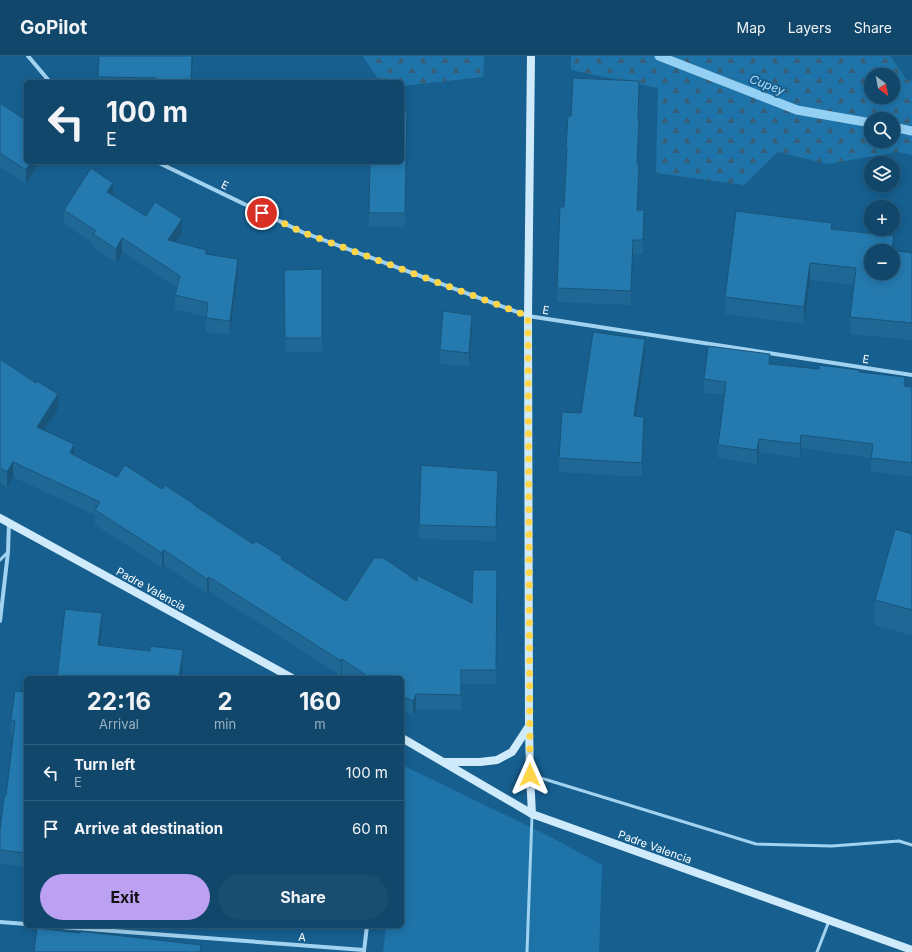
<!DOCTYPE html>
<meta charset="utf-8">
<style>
body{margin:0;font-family:Inter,sans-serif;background:#194e71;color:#f1f3f6;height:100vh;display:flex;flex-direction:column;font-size:15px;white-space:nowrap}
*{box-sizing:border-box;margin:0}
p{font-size:13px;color:#9cb2c1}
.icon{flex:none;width:22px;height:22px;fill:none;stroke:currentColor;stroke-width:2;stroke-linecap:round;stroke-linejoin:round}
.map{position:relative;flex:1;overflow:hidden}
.drawer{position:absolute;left:24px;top:620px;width:380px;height:252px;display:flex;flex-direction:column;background:#10476b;border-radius:6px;box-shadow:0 2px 10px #0003,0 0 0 1px #305f7e}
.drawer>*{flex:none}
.hud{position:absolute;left:24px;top:24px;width:380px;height:84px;border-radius:6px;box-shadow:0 2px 10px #0003,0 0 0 1px #305f7e;background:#10476b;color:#f1f3f6;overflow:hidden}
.needle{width:26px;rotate:148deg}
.buttons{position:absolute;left:864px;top:12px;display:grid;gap:8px}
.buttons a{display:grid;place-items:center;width:36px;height:36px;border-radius:50%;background:#10476b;box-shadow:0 2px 10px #0003,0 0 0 1px #305f7e;font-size:20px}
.pin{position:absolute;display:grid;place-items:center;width:34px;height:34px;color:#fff;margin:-17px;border:2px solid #fff;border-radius:50%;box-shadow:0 1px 4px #0007}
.me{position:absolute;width:44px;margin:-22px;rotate:0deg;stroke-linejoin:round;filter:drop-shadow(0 0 3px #0008)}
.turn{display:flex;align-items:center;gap:14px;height:84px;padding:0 16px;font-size:18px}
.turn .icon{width:52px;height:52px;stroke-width:2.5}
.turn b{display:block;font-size:28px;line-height:34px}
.eta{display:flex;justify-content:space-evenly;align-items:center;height:68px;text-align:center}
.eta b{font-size:24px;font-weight:700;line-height:28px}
.button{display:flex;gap:8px;margin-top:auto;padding:8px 16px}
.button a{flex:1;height:46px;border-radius:24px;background:#bca0f2;color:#111;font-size:16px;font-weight:700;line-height:46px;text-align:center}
.button a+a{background:#194e71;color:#f1f3f6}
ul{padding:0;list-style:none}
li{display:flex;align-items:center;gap:12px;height:56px;padding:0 16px;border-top:1px solid #305f7e}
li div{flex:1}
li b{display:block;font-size:15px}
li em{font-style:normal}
header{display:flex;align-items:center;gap:24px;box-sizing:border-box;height:56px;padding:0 20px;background:#10476b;border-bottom:1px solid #305f7e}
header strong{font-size:19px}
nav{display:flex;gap:22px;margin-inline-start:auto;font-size:14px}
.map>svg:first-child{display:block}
</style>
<header>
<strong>GoPilot</strong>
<nav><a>Map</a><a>Layers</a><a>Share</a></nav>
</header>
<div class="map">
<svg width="912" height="896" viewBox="0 0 912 896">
<defs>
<pattern id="forest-firs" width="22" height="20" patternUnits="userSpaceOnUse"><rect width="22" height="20" fill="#1e74a9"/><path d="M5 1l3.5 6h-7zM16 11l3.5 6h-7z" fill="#375e76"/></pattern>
</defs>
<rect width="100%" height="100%" fill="#165f8f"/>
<path fill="#1e74a9" d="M 402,709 L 549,780 L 602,809 L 599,896 L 383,896 L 386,870 L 402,870 Z"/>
<path fill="url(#forest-firs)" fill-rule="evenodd" d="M 363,0 L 484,0 L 483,21 L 402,30 L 402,26 L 380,26 Z
M 571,0 L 890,0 L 906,23 L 912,25 L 912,99 L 897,96 L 828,108 L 778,96 L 744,129 L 656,117 L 658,32 L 571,14 ZM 871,19 L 893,19 L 893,41 L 871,41 ZM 871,63 L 893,63 L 893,85 L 871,85 Z"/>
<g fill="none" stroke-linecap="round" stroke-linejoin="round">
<path stroke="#94d0f3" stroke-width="9" d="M 659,0 L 797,54 L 871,67
M 893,71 L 912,75"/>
<path stroke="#a1d2f0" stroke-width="3" d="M 0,504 L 8,496
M 531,719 L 756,788 L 832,790 L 899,785 L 912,789
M 527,896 L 532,760
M 817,896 L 829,865"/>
<path stroke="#a1d2f0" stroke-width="4" d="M 28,0 L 50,26
M 157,106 L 302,176 L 528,260 L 912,319
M 0,565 L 8,496 L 9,467
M 0,866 L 26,868
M 48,870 L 364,894
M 364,895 L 367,870"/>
<path stroke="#cfeafb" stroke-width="8" d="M 531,0 L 528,260 L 529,670 L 530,719 L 532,758
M 0,462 L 292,622
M 402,682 L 532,758 L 912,894
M 444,706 L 480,706 L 497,704 L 512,696 L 529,670"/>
</g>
<path fill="#1f6896" d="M 99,0 L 193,0 L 192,26 L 98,26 Z
M 639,39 L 638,63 L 639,77 L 638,108 L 639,123 L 637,154 L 644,168 L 643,198 L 633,198 L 631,249 L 557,246 L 557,232 L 564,151 L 566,92 Z
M 0,47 L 26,106 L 40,106 L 26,128 L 0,111 Z
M 407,70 L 405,171 L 369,171 L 369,157 Z
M 113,139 L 146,160 L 182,177 L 176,186 L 206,198 L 238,217 L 230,279 L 206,276 L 206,261 L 175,253 L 175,239 L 177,232 L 122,196 L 116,207 L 93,192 L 93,187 L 64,168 L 64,154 Z
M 832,173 L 894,194 L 912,197 L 912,284 L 850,278 L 850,261 L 854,229 L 810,224 L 804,268 L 725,258 L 725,241 Z
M 322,213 L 322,296 L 285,296 L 284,214 Z
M 472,273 L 469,311 L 440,308 L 440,294 Z
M 645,297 L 636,360 L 644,375 L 642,421 L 559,416 L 559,402 L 581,357 Z
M 0,303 L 58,353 L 44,374 L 74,399 L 117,421 L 162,433 L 194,450 L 253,488 L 282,504 L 346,545 L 417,525 L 472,547 L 497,514 L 496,628 L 461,628 L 461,653 L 416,653 L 413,660 L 402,655 L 402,622 L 348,622 L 342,618 L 341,620 L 209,535 L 207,538 L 164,509 L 162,512 L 95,469 L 95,459 L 13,421 L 7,431 L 0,426 Z
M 770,308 L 819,313 L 859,316 L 905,330 L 912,331 L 912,421 L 871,415 L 871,402 L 801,392 L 800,402 L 759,396 L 757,408 L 718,402 L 718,389 L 725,339 L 704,337 L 704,323 Z
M 498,429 L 496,485 L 419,483 L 419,469 Z
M 912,478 L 912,579 L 875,569 L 875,544 Z
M 26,636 L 26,811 L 0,808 L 0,774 L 6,740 L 13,679 L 11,678 L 11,664 Z"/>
<path fill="#19557a" d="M 192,0 L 193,0 L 192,26 L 191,26 Z
M 639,25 L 639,39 L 638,77 L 638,63 Z
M 639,63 L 639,77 L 637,122 L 637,108 Z
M 31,106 L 40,106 L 26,128 L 26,114 Z
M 639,109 L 639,123 L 637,168 L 637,154 Z
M 113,127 L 113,141 L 107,136 Z
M 644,154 L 644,168 L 643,198 L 643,184 Z
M 182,163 L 182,177 L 168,198 L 168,184 Z
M 894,180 L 894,198 L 892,195 Z
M 122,182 L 122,196 L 116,207 L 116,193 Z
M 633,184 L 633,198 L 631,249 L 631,235 Z
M 238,203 L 238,217 L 230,279 L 230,265 Z
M 810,207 L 810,224 L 804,268 L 804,251 Z
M 472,259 L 472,273 L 469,311 L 469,297 Z
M 645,283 L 645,297 L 634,374 L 634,360 Z
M 58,338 L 58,353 L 37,385 L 37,371 Z
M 644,361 L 644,375 L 642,421 L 642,407 Z
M 801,379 L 801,392 L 800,402 L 800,388 Z
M 759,383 L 759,396 L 757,408 L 757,394 Z
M 74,388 L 74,403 L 70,397 Z
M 13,406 L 13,421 L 7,431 L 7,416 Z
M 498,415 L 498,429 L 496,485 L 496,471 Z
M 164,494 L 164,509 L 162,512 L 162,497 Z
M 209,521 L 209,535 L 207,538 L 207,523 Z
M 102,557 L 102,571 L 98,603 L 98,589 Z
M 183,594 L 183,608 L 181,622 L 179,622 Z
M 342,603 L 342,618 L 341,620 L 341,605 Z
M 416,638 L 416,653 L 413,660 L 413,645 Z"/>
<path fill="#2479ae" stroke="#19557a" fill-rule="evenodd" d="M 99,0 L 192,0 L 191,26 L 156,26 L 156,22 L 98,21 Z
M 573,22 L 639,25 L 638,63 L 639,63 L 637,108 L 639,109 L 637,154 L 644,154 L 643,184 L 633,184 L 631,235 L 557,232 L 560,151 L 564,151 L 567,92 L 566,92 L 568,60 L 571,60 Z
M 0,47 L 26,64 L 26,106 L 31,106 L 26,114 L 0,97 Z
M 402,56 L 407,56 L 405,157 L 369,157 L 370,106 L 402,106 Z
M 91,112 L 113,127 L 107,136 L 146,160 L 155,146 L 182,163 L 168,184 L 206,194 L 206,198 L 238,203 L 230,265 L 206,262 L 208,247 L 175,239 L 180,220 L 122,182 L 116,193 L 93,178 L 96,175 L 64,154 Z
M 736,155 L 832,167 L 831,173 L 894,180 L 892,194 L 912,197 L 912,267 L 850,261 L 856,212 L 810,207 L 804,251 L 725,241 ZM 871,195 L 893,195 L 893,217 L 871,217 Z
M 322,213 L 322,282 L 285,282 L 284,214 Z
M 443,255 L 472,259 L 469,297 L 440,294 Z
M 593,276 L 645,283 L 634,360 L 644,361 L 642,407 L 559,402 L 562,356 L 581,357 Z
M 708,290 L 770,298 L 769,308 L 819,313 L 819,309 L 859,314 L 859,316 L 905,321 L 904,330 L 912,331 L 912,407 L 871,402 L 873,388 L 801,379 L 800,388 L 759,383 L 757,394 L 718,389 L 726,326 L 704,323 Z
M 0,303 L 36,327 L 37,325 L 58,338 L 37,371 L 74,388 L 70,397 L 117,421 L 125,409 L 162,433 L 165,429 L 194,448 L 194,449 L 253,488 L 256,485 L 282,501 L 281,503 L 346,545 L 374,502 L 384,502 L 417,525 L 417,519 L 472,547 L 473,514 L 497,514 L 496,614 L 461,614 L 461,639 L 416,638 L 413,645 L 402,640 L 402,622 L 370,622 L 342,603 L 341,605 L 209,521 L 207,523 L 164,494 L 162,497 L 95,454 L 100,446 L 13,406 L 7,416 L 0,412 Z
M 421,409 L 498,415 L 496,471 L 419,469 Z
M 895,473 L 912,478 L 912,554 L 875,544 Z
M 65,553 L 102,557 L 98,589 L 150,595 L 150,590 L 183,594 L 179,622 L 57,622 Z
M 15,635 L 26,636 L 26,797 L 0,794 L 0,774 L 4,740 L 6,740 L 15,665 L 11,664 Z
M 37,872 L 80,877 L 80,875 L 201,889 L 200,896 L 34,896 Z"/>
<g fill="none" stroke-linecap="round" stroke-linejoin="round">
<path stroke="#ffd54a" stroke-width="7" stroke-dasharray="0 12.6" d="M 262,157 L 302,176 L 528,260 L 530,719"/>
</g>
<g text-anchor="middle" stroke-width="4" stroke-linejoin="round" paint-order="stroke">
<g font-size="11" fill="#fff" stroke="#165f8f">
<text transform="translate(225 129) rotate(26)" y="4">E</text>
<text transform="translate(546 254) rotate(9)" y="4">E</text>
<text transform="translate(866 303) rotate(9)" y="4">E</text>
<text transform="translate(151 533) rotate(29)" y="4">Padre Valencia</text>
<text transform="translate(655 791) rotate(20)" y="4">Padre Valencia</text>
<text transform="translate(302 881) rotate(4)" y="4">A</text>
</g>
<g font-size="12" font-style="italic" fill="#addcf7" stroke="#165f8f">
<text transform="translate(767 29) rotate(21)" y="4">Cupey</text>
</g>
</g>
</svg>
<div class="buttons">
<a><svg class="needle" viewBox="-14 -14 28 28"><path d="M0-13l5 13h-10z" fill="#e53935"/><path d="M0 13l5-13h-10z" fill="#9cb2c1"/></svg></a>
<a><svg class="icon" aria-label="search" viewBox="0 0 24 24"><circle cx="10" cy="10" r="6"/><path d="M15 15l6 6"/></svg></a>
<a><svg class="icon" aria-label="layers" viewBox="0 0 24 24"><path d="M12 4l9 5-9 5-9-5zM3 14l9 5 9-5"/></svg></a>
<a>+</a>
<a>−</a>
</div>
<div class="pin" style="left:262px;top:157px;background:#d93025"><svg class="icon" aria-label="arrive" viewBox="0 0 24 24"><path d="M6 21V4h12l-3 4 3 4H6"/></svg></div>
<svg class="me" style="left:530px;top:719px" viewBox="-20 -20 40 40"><path d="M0-17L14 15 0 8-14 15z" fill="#ffd54a" stroke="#fff" stroke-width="4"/></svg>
<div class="hud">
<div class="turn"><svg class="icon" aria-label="left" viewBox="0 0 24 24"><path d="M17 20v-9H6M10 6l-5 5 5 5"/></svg><div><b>100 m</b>E</div></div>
</div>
<section class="drawer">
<div class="eta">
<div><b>22:16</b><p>Arrival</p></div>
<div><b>2</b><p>min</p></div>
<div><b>160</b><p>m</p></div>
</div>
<ul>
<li><svg class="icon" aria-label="left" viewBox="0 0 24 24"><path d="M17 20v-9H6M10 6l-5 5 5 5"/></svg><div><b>Turn left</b><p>E</p></div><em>100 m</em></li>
<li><svg class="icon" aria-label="arrive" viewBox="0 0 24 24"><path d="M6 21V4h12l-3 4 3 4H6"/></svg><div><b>Arrive at destination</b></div><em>60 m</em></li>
</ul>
<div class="button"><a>Exit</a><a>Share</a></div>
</section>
</div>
